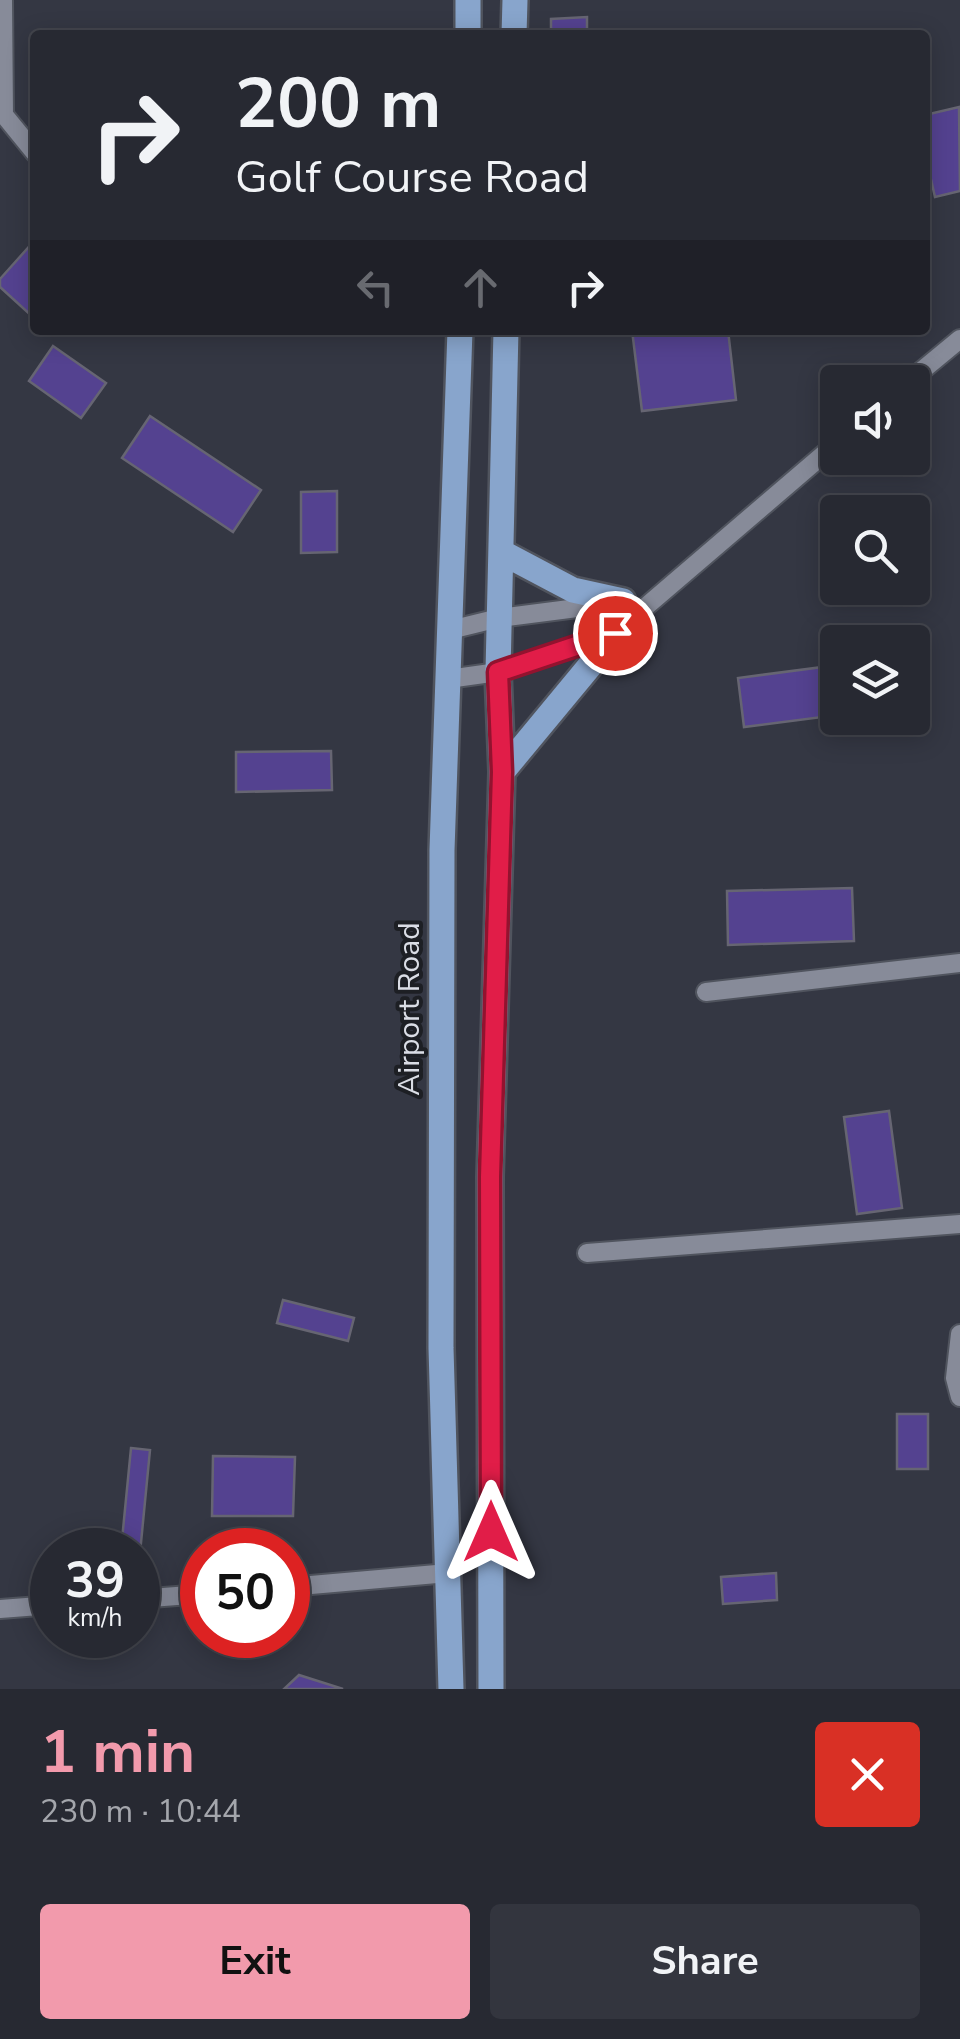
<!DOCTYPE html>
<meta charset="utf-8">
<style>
body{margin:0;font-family:"Nunito Sans",sans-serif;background:#33353e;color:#f1f3f6;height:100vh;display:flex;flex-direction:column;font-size:38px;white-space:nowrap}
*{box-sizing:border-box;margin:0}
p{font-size:32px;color:#a4a6ac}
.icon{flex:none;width:55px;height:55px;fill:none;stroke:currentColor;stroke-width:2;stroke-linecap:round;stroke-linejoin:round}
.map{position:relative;height:1689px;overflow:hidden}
.side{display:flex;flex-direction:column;background:#272932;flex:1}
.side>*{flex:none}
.hud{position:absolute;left:30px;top:30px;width:900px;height:305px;border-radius:10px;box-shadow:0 5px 25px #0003,0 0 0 2px #43454d;background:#272932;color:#f1f3f6;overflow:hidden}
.buttons{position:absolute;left:820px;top:365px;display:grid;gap:20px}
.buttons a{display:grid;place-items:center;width:110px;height:110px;border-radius:10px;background:#272932;box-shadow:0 5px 25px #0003,0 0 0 2px #43454d;font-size:50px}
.speed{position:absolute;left:30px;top:1528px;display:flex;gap:20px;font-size:50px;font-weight:700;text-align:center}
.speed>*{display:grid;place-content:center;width:130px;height:130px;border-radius:50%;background:#272932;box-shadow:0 5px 25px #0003,0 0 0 2px #43454d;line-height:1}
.speed small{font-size:25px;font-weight:400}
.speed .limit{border:15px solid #d22;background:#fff;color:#111}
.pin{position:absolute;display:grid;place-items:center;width:85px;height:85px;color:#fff;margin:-42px;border:5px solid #fff;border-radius:50%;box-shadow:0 2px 10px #0007}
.me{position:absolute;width:110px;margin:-55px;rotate:0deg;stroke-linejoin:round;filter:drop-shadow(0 0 8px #0008)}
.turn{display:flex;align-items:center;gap:35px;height:210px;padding:0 40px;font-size:45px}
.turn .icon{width:130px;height:130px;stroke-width:2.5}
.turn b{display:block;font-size:70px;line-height:85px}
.lanes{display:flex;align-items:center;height:95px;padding:0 40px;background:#0003;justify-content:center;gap:50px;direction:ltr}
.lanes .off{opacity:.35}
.round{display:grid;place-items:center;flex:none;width:105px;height:105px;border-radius:10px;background:#33353e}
.head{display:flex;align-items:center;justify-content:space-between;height:170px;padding:0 40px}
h1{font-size:60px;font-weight:700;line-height:75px;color:#f29aac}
.primary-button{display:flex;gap:20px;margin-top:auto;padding:20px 40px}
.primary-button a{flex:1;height:115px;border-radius:10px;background:#f29aac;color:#111;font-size:40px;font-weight:700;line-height:115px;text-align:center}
.primary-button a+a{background:#33353e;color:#f1f3f6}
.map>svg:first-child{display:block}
</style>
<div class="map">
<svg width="960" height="1689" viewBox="0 0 960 1689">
<rect width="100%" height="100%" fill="#343743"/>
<path fill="#544290" stroke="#666572" stroke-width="2.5" d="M 587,17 L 587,35 L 551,35 L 551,19 Z
M 959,107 L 960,191 L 935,197 L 925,153 L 925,115 Z
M 35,240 L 35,319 L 0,287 L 0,279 Z
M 632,330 L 728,330 L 736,400 L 642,411 Z
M 53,346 L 106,383 L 81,418 L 29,381 Z
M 150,416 L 261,490 L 233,532 L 122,458 Z
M 337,491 L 337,552 L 301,553 L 301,492 Z
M 838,665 L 838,715 L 744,727 L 738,678 Z
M 331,751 L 332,790 L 236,792 L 236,752 Z
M 852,888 L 854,941 L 728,945 L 727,891 Z
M 889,1111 L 902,1208 L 857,1214 L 844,1117 Z
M 283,1300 L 354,1318 L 348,1341 L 277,1323 Z
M 897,1414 L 928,1414 L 928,1469 L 897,1469 Z
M 131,1448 L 150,1450 L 140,1553 L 121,1550 Z
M 213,1456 L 295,1457 L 293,1516 L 212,1516 Z
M 776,1573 L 777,1600 L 723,1604 L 721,1577 Z
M 299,1675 L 343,1689 L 284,1689 Z"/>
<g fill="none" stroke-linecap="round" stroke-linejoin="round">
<defs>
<path id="minor" d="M 3,0 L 4,115 L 35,153
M 908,382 L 960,339
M 450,630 L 499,618 L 616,603
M 448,679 L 498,672 L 615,633 L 838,442
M 706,992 L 960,963
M 587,1253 L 960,1224
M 960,1334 L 955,1378 L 960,1397
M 288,1587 L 448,1573
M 138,1599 L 202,1594
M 0,1609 L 52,1605"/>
<path id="major" d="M 468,35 L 468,0
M 514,35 L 515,0
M 501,552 L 573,590 L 623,601
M 502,772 L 622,627
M 451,1689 L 441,1348 L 442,850 L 460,330
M 491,1689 L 490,1177 L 502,772 L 498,672 L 506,330"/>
</defs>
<use href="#minor" stroke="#50545e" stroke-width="22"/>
<use href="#major" stroke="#50545e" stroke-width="30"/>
<use href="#minor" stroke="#878b99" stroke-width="18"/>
<use href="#major" stroke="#88a5cc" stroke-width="25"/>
</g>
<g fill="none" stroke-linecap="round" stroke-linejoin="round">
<defs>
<path id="route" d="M 491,1532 L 490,1177 L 502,772 L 498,672 L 615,633"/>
</defs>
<use href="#route" stroke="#92132f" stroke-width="25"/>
<use href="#route" stroke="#e11d48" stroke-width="18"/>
</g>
<g text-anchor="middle" stroke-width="8" stroke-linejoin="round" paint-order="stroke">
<g font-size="30" fill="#dadde5" stroke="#1d1f24">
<text transform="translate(409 1009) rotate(-90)" y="10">Airport Road</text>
</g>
</g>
</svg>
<div class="buttons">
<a><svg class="icon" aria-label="sound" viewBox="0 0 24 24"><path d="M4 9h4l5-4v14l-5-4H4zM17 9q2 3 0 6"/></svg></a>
<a><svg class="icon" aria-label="search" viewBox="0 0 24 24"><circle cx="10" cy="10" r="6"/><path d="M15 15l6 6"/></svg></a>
<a><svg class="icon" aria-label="layers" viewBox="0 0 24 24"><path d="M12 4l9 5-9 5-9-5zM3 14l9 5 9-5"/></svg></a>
</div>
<div class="speed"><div>39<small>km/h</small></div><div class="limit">50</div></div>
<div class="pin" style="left:615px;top:633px;background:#d93025"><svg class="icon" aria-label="arrive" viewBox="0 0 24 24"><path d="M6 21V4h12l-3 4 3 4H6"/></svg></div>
<svg class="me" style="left:491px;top:1532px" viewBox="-20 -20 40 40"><path d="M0-17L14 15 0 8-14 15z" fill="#e11d48" stroke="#fff" stroke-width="4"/></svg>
<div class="hud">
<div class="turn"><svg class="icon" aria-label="right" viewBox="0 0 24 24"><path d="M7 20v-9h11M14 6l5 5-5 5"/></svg><div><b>200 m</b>Golf Course Road</div></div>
<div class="lanes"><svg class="icon off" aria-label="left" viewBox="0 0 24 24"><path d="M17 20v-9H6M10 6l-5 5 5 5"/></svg><svg class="icon off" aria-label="ahead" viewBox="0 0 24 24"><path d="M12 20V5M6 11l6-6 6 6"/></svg><svg class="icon" aria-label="right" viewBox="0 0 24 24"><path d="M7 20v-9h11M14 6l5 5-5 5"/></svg></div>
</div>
</div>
<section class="side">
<div class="head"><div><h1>1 min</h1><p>230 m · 10:44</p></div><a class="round" style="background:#d93025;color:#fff"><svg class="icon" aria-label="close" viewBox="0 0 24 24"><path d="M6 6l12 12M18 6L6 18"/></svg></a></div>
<div class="primary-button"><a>Exit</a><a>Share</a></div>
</section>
